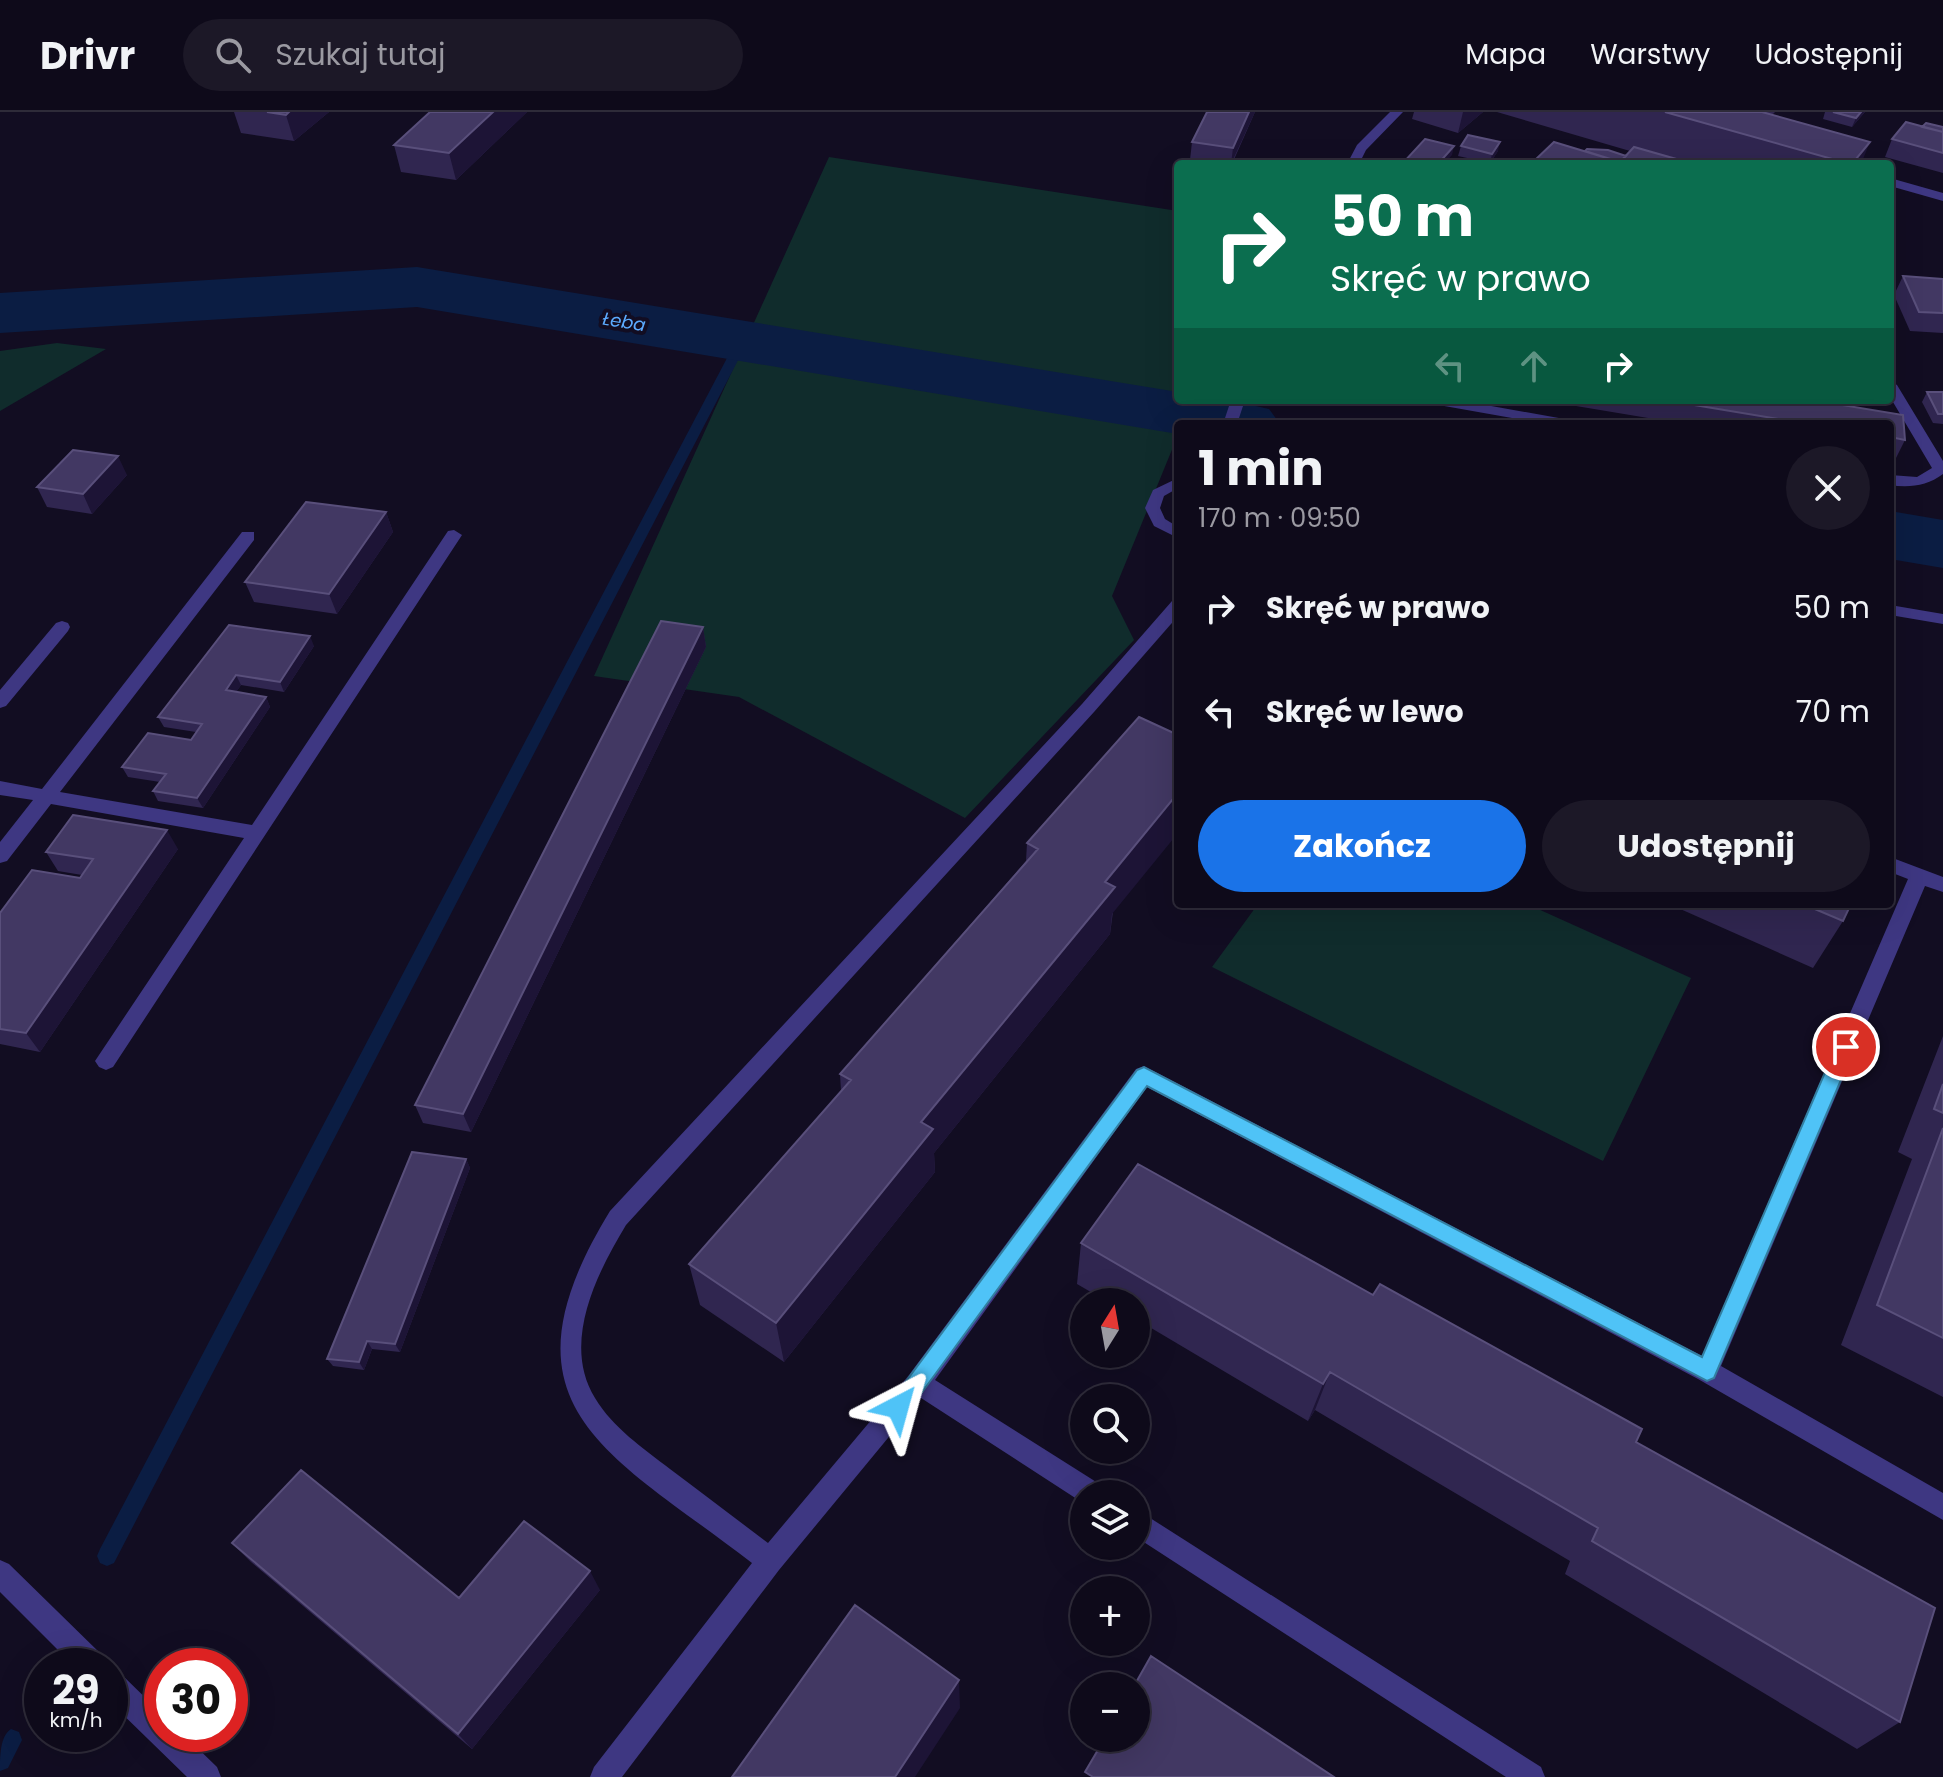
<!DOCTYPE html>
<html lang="pl">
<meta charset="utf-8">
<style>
body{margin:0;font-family:Poppins,sans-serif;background:#1c1827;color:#f1f3f6;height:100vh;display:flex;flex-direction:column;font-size:30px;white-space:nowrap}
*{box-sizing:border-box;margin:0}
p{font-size:26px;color:#9b9aa2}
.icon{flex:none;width:44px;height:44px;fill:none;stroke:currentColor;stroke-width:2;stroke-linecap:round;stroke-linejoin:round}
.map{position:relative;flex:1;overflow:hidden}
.details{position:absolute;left:1174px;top:308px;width:720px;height:488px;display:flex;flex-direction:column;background:#0e0a1a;border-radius:8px;box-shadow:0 8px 32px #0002,0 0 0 2px #2e2b39}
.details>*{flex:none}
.hud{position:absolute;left:1174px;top:48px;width:720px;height:244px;border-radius:8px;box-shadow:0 8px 32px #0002,0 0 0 2px #2e2b39;background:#0b6e4f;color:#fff;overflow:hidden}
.needle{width:52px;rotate:11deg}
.controls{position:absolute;left:1070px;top:1176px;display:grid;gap:16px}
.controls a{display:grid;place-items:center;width:80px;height:80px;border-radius:50%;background:#0e0a1a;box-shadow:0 8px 32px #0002,0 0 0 2px #2e2b39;font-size:40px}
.speed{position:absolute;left:24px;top:1536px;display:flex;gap:16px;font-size:40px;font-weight:700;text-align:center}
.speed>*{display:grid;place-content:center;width:104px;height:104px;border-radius:50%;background:#0e0a1a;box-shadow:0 8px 32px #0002,0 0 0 2px #2e2b39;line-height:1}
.speed small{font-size:20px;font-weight:400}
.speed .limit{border:12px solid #d22;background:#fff;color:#111}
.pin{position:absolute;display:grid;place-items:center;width:68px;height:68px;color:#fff;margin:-34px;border:4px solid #fff;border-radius:50%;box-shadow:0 2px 8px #0007}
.me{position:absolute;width:88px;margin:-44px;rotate:39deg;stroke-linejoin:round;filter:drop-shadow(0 0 6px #0008)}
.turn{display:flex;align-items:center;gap:28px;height:168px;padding:0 24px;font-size:36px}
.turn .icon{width:104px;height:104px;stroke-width:2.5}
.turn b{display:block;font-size:56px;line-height:68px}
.lanes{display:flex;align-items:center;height:76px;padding:0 24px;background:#0003;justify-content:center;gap:40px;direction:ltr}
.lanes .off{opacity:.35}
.round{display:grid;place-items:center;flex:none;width:84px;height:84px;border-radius:42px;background:#1c1827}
.headline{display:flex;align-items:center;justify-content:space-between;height:136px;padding:0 24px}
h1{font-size:48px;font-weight:700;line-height:60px}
.primary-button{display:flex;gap:16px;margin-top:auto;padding:16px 24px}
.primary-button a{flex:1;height:92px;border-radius:48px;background:#1a73e8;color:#fff;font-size:32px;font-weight:700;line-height:92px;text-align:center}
.primary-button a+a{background:#1c1827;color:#f1f3f6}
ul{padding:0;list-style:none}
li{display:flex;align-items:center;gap:24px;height:104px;padding:0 24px}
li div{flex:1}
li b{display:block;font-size:30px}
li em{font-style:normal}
header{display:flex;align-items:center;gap:48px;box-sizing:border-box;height:112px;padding:0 40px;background:#0e0a1a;border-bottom:2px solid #2e2b39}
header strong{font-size:38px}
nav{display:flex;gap:44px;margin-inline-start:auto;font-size:28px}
.search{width:560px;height:72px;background:#1c1827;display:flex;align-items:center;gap:20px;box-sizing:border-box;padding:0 28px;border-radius:44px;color:#9b9aa2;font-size:30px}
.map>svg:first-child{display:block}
</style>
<header>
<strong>Drivr</strong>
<div class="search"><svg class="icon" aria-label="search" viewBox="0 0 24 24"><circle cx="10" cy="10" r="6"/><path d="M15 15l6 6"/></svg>Szukaj tutaj</div>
<nav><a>Mapa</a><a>Warstwy</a><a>Udostępnij</a></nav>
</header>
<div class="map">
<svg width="1943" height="1665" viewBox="0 0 1943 1665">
<rect width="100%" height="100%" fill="#120d22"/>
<path fill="#102c2c" d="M 829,45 L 1178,99 L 1178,288 L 1192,288 L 1182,312 L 1178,312 L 1178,323 L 1112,484 L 1134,528 L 965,706 L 739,585 L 594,564 Z
M 57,231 L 106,237 L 0,299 L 0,239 Z
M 1258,792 L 1527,792 L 1691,866 L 1603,1049 L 1212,855 Z"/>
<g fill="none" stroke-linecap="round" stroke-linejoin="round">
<path fill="#0b1d43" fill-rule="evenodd" d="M 742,226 L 748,229 L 114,1451 L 107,1454 L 100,1451 L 97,1444 L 100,1437 L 736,229 Z
M 11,1617 L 19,1620 L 22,1628 L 8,1656 L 0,1659 C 0,1644 0,1624 11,1617 Z"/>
<path fill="#0b1d43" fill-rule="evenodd" d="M 417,155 L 1178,280 L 1178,288 L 1229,288 L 1269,297 L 1280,312 L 1178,312 L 1178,322 L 417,195 L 0,221 L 0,181 Z
M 1890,399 L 1943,408 L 1943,456 L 1890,447 Z"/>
<path fill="#3e3782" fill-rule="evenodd" d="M 1390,0 L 1403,0 L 1366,38 L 1359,52 L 1347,52 L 1357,33 Z
M 1890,66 L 1943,81 L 1943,89 L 1890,74 Z
M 1890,269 L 1897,273 L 1943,349 L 1943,362 C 1927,374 1909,376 1890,373 L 1890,363 L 1917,365 L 1932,356 L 1890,285 Z
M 1231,288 L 1245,288 L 1237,312 L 1223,312 Z
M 1426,288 L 1458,288 L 1570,308 L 1577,312 L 1545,312 L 1433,292 Z
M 1178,366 L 1178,376 L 1164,384 L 1160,396 L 1165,407 L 1178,415 L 1178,426 L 1154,414 L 1145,396 L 1153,378 Z
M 454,418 L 462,423 L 113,955 L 106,958 L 99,955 L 95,949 L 99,943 L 244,726 L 51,692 L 7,749 L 0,751 L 0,730 L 33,688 L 0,683 L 0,669 L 42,677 L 242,420 L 254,420 L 254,428 L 60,680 L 252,713 L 448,419 Z
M 1178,488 L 1178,504 L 1094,600 L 626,1113 C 597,1161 561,1231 595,1286 C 613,1316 643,1336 670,1357 C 703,1382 735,1406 768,1431 L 909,1263 L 1136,957 L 1144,954 L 1702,1244 L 1908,767 L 1890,760 L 1890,745 L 1943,765 L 1943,780 L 1925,774 L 1721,1254 L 1943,1381 L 1943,1408 L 1698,1267 L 1147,975 L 935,1268 L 1101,1373 L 1105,1382 L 1084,1382 L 1083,1391 L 921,1286 L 779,1458 L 622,1665 L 590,1665 L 594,1655 L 752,1451 C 608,1340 490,1295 610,1099 L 1082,592 L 1172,489 Z
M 1890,493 L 1943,502 L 1943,512 L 1890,503 Z
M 62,509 L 68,511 L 70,515 L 68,519 L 6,594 L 0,596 L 0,578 L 56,511 Z
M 1136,1397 L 1541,1655 L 1545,1665 L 1506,1665 L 1136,1425 Z
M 0,1448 L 9,1452 L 103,1544 L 107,1554 L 74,1554 L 0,1480 Z
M 110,1557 L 120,1561 L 162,1602 L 162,1622 L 183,1622 L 217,1655 L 221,1665 L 187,1665 L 110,1590 Z"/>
</g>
<path fill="#302650" d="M 234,0 L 329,0 L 294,29 L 241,21 Z
M 430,0 L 527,0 L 456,68 L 401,60 L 394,33 Z
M 1207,0 L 1255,0 L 1232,52 L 1215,52 L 1190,48 L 1192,30 Z
M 1414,0 L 1483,0 L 1458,21 L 1412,7 Z
M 1497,0 L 1775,0 L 1772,3 L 1861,52 L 1533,52 L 1534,49 L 1585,39 L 1626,44 L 1630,39 Z
M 1825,0 L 1865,0 L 1852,15 L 1823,7 Z
M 1922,15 L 1943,15 L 1943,61 L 1885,45 L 1892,27 Z
M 1461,34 L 1498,39 L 1490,51 L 1458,44 Z
M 1903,164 L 1943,167 L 1943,221 L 1910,219 L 1894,183 Z
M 1927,280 L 1943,280 L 1943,312 L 1933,311 L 1922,290 Z
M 1540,288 L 1835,288 L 1835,292 L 1903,303 L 1905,328 L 1895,348 L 1890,347 L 1890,312 L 1684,312 Z
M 127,363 L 92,402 L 47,395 L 37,375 Z
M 386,400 L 393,420 L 337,502 L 254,490 L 245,470 Z
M 229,513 L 314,534 L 284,580 L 241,573 L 236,580 L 266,585 L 270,595 L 203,696 L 158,689 L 153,679 L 160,670 L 128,665 L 122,655 L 191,628 L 196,620 L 164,615 L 158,605 Z
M 703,515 L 706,535 L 471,1020 L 423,1011 L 415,993 Z
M 1139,605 L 1110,822 L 934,1041 L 935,1060 L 784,1250 L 700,1193 L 689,1152 L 841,979 L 840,962 L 1026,749 L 1027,731 Z
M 178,737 L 40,940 L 0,932 L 0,801 L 80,766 L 82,763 L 58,759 L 46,740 Z
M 1669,792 L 1851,792 L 1843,809 L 1813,856 Z
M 1943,924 L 1943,1285 L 1841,1233 L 1912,1047 L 1898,1040 Z
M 466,1047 L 470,1056 L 400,1240 L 372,1237 L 364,1258 L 333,1254 L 327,1247 Z
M 1081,1131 L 1636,1330 L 1900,1610 L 1857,1637 L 1565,1462 L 1570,1449 L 1315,1298 L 1308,1309 L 1136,1207 L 1136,1190 L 1108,1190 L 1077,1172 Z
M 232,1431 L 459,1486 L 600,1478 L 472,1637 L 251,1450 Z"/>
<path fill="#1d1436" d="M 289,0 L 329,0 L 294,29 L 286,3 Z
M 493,0 L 527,0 L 456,68 L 449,41 Z
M 1249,0 L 1255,0 L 1231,52 L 1233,36 Z
M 1463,0 L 1483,0 L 1458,21 Z
M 1861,0 L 1865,0 L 1852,15 L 1856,6 Z
M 1500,30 L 1498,39 L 1490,51 L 1492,42 Z
M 1870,30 L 1861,52 L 1852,52 Z
M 1454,34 L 1452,43 L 1444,52 L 1438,52 Z
M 118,344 L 127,363 L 92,402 L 83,382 Z
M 386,400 L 393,420 L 337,502 L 329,482 Z
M 703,515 L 706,535 L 471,1020 L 463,1002 Z
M 310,524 L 314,534 L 284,580 L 280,570 Z
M 236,563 L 241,573 L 231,588 L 226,578 Z
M 266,585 L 270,595 L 203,696 L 197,686 Z
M 1178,681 L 1178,721 L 1112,802 L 1110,822 L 934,1041 L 935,1060 L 784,1250 L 776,1211 L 921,1010 L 1105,770 Z
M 167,718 L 178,737 L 40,940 L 26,921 Z
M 466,1047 L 470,1056 L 400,1240 L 395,1232 Z
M 367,1229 L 372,1237 L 364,1258 L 359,1250 Z
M 1330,1260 L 1315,1298 L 1308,1309 L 1323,1272 Z
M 590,1459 L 600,1478 L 472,1637 L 458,1622 Z
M 959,1568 L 960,1596 L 915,1665 L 895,1665 Z"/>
<path fill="#423863" stroke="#594f7b" stroke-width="2" d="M 267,0 L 289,0 L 286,3 Z
M 430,0 L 493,0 L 449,41 L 394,33 Z
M 1207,0 L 1249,0 L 1233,36 L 1192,30 Z
M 1665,0 L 1762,0 L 1870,30 L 1852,52 L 1850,52 Z
M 1833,0 L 1861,0 L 1856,6 Z
M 1906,10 L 1943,20 L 1943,41 L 1892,27 Z
M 1926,11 L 1943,15 L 1943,20 L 1922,15 Z
M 1468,23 L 1500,30 L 1492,42 L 1461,34 Z
M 1425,27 L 1454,34 L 1438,52 L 1402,52 Z
M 1554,30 L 1620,50 L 1634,35 L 1694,52 L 1545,52 L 1534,49 Z
M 1587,37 L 1608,38 L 1626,44 L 1620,50 L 1585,39 Z
M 1903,164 L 1943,167 L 1943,201 L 1919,200 Z
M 1927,280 L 1943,280 L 1943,302 L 1938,302 Z
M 1664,288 L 1812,288 L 1903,303 L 1905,328 L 1890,325 L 1890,312 L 1809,312 Z
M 1812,288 L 1835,288 L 1835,292 Z
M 73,338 L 118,344 L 83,382 L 37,375 Z
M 306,390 L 386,400 L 329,482 L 245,470 Z
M 661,509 L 703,515 L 463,1002 L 415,993 Z
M 229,513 L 310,524 L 280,570 L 236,563 L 226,578 L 266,585 L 197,686 L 153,679 L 166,662 L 122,655 L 148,621 L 191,628 L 202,612 L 158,605 Z
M 1139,605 L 1178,623 L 1178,681 L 1105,770 L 1115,775 L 921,1010 L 933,1017 L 776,1211 L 689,1152 L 851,968 L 840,962 L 1038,737 L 1027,731 Z
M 73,703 L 167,718 L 26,921 L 0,917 L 0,801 L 32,758 L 80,766 L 93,747 L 46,740 Z
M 1803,792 L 1851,792 L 1843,809 Z
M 1943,972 L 1943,1001 L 1934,997 Z
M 1943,1016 L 1943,1226 L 1877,1193 Z
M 412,1040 L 466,1047 L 395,1232 L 367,1229 L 359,1250 L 327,1247 Z
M 1138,1052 L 1373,1183 L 1380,1172 L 1642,1317 L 1636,1330 L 1935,1496 L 1900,1610 L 1592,1429 L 1598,1416 L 1330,1260 L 1323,1272 L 1081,1131 Z
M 301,1358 L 459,1486 L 524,1409 L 590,1459 L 458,1622 L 232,1431 Z
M 855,1493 L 959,1568 L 895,1665 L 732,1665 Z
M 1151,1544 L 1334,1665 L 1093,1665 L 1085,1660 L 1105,1626 L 1136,1626 L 1136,1574 L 1134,1574 Z"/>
<path fill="#4fc3f7" stroke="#337fa1" stroke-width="2" d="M 1846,927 L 1853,929 L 1855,935 L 1714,1266 L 1707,1269 L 1147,974 L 906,1302 L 898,1305 L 890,1302 L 887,1295 L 1137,958 L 1144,955 L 1702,1245 L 1836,935 L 1839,929 Z"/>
<g text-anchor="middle" stroke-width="8" stroke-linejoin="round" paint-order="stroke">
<g font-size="18" font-style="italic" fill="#5cabff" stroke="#120d22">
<text transform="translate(624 210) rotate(9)" y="6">Łeba</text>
</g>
</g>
</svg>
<div class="controls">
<a><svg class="needle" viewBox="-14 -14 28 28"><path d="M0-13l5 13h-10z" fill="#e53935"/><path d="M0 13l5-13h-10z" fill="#9b9aa2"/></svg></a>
<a><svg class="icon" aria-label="search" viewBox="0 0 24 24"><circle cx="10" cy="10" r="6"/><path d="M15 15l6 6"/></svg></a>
<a><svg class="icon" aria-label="layers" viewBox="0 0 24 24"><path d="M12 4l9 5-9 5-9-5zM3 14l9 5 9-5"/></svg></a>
<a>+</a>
<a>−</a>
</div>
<div class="speed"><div>29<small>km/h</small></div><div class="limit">30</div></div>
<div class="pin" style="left:1846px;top:935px;background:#d93025"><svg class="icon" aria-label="arrive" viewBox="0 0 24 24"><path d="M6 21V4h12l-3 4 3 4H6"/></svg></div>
<svg class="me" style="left:898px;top:1295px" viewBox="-20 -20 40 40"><path d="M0-17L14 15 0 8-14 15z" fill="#4fc3f7" stroke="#fff" stroke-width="4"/></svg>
<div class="hud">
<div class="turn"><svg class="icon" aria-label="right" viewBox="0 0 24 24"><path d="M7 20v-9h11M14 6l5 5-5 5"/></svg><div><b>50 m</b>Skręć w prawo</div></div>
<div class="lanes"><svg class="icon off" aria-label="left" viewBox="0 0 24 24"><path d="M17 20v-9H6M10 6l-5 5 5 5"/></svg><svg class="icon off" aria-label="ahead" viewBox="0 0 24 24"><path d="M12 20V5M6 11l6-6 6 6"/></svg><svg class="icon" aria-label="right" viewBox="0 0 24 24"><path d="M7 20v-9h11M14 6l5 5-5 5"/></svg></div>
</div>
<section class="details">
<div class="headline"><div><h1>1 min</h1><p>170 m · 09:50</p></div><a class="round"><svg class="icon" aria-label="close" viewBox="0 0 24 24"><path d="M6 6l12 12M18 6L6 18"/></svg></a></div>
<ul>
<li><svg class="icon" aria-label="right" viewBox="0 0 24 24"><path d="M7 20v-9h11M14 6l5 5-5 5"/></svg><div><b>Skręć w prawo</b></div><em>50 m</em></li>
<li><svg class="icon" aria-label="left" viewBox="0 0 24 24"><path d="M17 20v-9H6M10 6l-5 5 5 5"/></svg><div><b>Skręć w lewo</b></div><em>70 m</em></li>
</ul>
<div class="primary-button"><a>Zakończ</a><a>Udostępnij</a></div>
</section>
</div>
